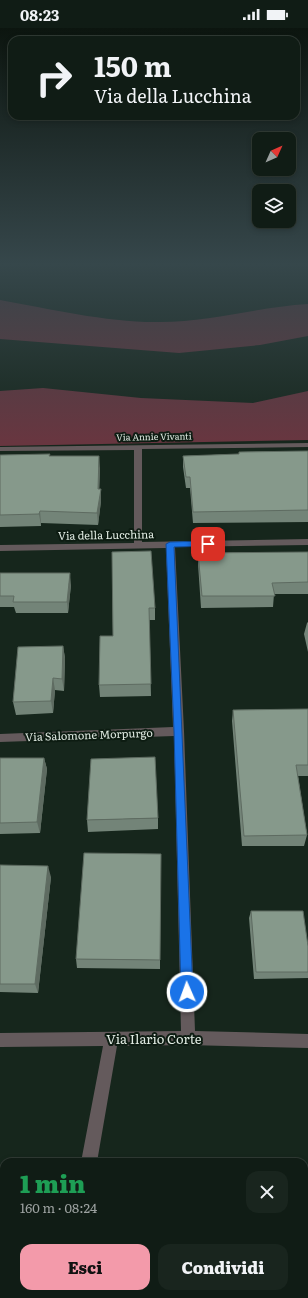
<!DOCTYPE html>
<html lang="it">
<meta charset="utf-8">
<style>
body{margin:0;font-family:Literata,serif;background:#19251e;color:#f1f3f6;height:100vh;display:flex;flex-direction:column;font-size:15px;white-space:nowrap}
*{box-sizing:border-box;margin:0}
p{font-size:13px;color:#9ca1a0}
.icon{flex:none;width:22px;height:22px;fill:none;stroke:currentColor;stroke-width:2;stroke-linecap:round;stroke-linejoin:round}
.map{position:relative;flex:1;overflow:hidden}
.details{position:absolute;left:0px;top:1130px;width:308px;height:140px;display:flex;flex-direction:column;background:#101c15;border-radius:12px 12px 0 0;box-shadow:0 2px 6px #0003,0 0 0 1px #303a34}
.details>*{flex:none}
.banner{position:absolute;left:8px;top:8px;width:292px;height:84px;border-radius:12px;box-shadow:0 2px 6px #0003,0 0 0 1px #303a34;background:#101c15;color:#f1f3f6;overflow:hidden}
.needle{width:26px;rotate:45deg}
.controls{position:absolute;left:252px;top:104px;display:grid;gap:8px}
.controls a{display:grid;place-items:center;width:44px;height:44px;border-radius:8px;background:#101c15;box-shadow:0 2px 6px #0003,0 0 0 1px #303a34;font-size:20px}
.pin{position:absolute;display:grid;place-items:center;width:34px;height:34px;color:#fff;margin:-17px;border-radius:8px;box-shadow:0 2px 6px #0006}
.me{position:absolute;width:44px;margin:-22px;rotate:358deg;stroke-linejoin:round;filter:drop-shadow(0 0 3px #0008)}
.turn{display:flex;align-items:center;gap:14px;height:84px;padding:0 20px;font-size:18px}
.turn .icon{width:52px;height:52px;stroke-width:2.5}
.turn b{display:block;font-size:28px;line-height:34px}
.round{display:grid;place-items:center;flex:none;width:42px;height:42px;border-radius:12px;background:#19251e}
.overview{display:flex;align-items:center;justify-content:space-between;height:68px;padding:0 20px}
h1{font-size:24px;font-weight:800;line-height:30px;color:#1e9e55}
.primary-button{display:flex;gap:8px;margin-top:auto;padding:8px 20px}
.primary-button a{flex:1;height:46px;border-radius:12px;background:#f39aaa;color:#111;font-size:16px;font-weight:800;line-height:46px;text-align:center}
.primary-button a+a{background:#19251e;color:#f1f3f6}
.status{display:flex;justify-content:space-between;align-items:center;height:28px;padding:0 20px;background:#101c15;direction:ltr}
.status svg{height:11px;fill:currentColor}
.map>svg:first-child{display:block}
</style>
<div class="status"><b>08:23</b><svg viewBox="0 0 49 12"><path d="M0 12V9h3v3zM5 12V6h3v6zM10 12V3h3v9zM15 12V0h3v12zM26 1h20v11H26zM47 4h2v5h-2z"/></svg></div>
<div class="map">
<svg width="308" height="1270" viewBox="0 0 308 1270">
<rect width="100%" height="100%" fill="#16261c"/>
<path fill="#683640" d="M 0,272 C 50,281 110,295 160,294 C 210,294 258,279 308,276 L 308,308 L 260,317 L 179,325 L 0,311 Z
M 43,360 L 141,370 L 253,375 L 308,363 L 308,412 L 0,418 L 0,363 Z"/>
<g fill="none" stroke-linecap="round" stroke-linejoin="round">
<path fill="#645a5c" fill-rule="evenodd" d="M 308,415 L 308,419 L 142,421 L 142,514 L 308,511 L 308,517 L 175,519 L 184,703 L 195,1003 L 308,1006 L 308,1020 L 188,1017 L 117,1018 L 97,1134 L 81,1134 L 103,1018 L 0,1019 L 0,1005 L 181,1003 L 174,708 L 0,714 L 0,706 L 173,699 L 166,520 L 0,523 L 0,517 L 134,515 L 134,422 L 0,423 L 0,419 Z
M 57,1266 L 75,1266 L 75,1270 L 57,1270 Z"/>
</g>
<path fill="#738478" d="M 308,423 L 308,494 L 193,495 L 190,460 L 186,460 L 183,439 L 183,428 L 239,426 L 239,424 Z
M 0,427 L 50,428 L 100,440 L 99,461 L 101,473 L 98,497 L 41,495 L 41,498 L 0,499 Z
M 112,524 L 155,580 L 155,592 L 149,592 L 151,668 L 100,669 L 99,657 L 113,608 Z
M 308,524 L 308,566 L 274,566 L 273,579 L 201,580 L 198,536 L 198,525 Z
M 0,545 L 71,557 L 68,585 L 16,585 L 14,579 L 0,579 Z
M 308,594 L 308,624 L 304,606 L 307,595 Z
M 63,618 L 65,630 L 64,663 L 55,662 L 53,685 L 16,687 L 13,674 Z
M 308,681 L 308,748 L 298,748 L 307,807 L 304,818 L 242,818 L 232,693 L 233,682 Z
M 0,730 L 44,730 L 47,741 L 40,805 L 0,806 Z
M 158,790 L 158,801 L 88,804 L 87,792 Z
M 0,837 L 51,849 L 38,965 L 0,964 Z
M 251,883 L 308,918 L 308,950 L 254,951 L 249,890 Z
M 76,931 L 160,932 L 160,941 L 77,940 Z
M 261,1266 L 304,1266 L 308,1270 L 261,1270 Z"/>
<path fill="#5e6b61" d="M 99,428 L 100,440 L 99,473 L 98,461 Z
M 101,461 L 101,473 L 98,497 L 97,485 Z
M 40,483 L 41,495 L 41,498 L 39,486 Z
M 70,545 L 71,557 L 68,585 L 67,574 Z
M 63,618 L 65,630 L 64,663 L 62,651 Z
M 53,650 L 55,662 L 53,685 L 51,673 Z
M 44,730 L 47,741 L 40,805 L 37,794 Z
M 48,838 L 51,849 L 38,965 L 35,956 Z
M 21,1266 L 25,1266 L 24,1270 L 20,1270 Z"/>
<path fill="#86998b" stroke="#5e6b61" d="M 308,423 L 308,482 L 193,484 L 190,449 L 186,449 L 183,428 L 239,426 L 239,424 Z
M 50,426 L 49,428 L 99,428 L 98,461 L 101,461 L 97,485 L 40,483 L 39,486 L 0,487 L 0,427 Z
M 151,523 L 155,580 L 149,580 L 151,656 L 99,657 L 100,608 L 113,608 L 112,524 Z
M 308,524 L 308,554 L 272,555 L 275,568 L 202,568 L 198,525 Z
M 0,545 L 70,545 L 67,574 L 13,574 L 14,568 L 0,568 Z
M 63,618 L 62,651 L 53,650 L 51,673 L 13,674 L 18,619 Z
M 308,681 L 308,737 L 296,737 L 307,807 L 244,808 L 233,682 Z
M 155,729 L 158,790 L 87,792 L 91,731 Z
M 0,730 L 44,730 L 37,794 L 0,795 Z
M 84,825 L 161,826 L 160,932 L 76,931 Z
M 0,837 L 48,838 L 35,956 L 0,956 Z
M 251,883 L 303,883 L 308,918 L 308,944 L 256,944 Z
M 0,1158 L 4,1159 L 4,1266 L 21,1266 L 20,1270 L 0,1270 Z
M 304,1159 L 308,1160 L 308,1270 L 264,1270 L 264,1266 L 304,1266 Z
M 111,1266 L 215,1266 L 214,1270 L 110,1270 Z"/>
<linearGradient id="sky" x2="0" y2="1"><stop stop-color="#0c150f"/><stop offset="0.57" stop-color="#36474b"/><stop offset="1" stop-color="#36474b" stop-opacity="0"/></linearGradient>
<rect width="308" height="414" fill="url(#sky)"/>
<path fill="#1a73e8" stroke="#114b97" d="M 208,513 L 212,516 L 211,518 L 174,519 L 193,964 L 191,968 L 187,970 L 182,968 L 181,964 L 174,703 L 166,516 L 170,514 Z"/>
<g text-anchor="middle" stroke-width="4" stroke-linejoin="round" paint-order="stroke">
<g font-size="9" fill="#e1ebe3" stroke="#0d1c12">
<text transform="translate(154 409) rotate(-1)" y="3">Via Annie Vivanti</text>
</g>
<g font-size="11" fill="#e1ebe3" stroke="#0d1c12">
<text transform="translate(106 507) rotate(-1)" y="4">Via della Lucchina</text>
<text transform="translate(89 707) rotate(-2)" y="4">Via Salomone Morpurgo</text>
</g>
<g font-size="13" fill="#e1ebe3" stroke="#0d1c12">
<text x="154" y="1016">Via Ilario Corte</text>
</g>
</g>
</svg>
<div class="controls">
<a><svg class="needle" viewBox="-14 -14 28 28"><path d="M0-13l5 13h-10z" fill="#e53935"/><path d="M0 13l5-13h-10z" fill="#9ca1a0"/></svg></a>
<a><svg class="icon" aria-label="layers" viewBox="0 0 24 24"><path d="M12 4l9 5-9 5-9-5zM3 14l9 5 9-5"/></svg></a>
</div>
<div class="pin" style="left:208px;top:516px;background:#d93025"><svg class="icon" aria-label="arrive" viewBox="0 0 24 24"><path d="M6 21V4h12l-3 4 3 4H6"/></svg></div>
<svg class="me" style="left:187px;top:964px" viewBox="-20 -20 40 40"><circle r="17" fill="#1a73e8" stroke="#fff" stroke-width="3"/><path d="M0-11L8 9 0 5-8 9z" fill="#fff"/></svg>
<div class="banner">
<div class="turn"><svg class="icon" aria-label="right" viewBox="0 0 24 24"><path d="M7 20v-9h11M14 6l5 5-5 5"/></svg><div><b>150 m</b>Via della Lucchina</div></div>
</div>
<section class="details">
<div class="overview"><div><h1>1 min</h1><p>160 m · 08:24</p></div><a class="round"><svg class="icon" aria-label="close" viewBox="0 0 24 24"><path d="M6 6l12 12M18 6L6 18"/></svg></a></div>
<div class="primary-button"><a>Esci</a><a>Condividi</a></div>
</section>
</div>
